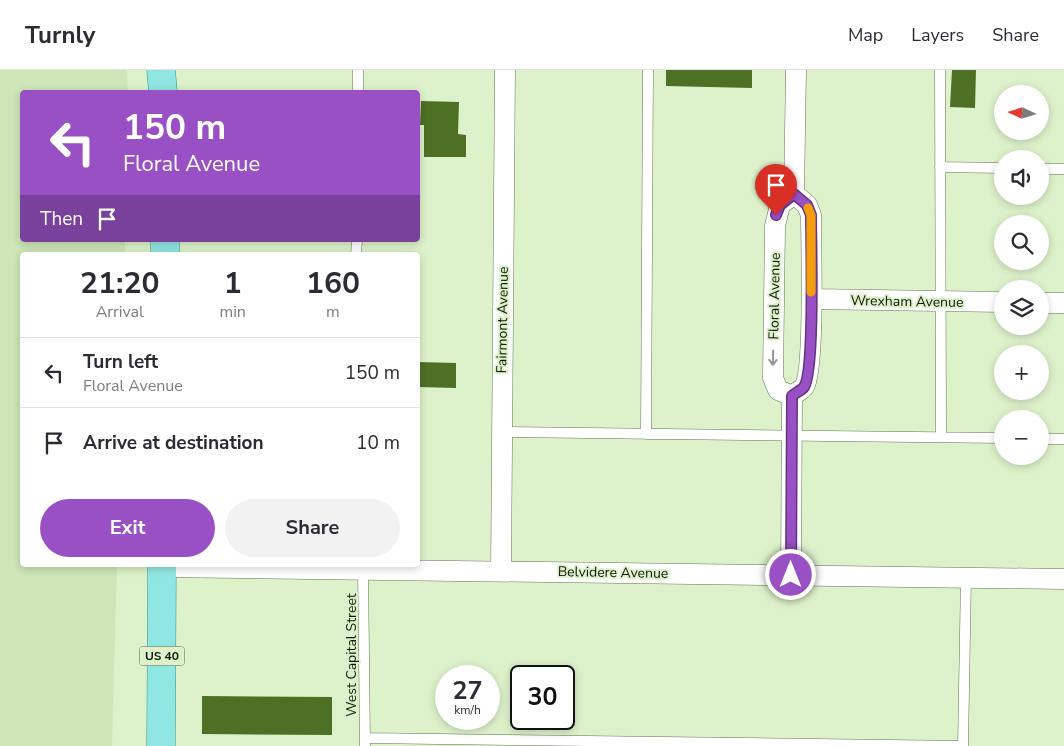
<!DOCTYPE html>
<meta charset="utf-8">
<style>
body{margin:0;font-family:"Nunito Sans",sans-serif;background:#f2f2f3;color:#2b2b33;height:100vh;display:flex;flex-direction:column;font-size:19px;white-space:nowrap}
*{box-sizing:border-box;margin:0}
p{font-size:16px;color:#7c7c81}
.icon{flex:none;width:28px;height:28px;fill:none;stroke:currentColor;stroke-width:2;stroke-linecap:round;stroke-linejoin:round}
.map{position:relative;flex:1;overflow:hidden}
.panel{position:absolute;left:20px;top:182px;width:400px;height:315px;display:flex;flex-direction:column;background:#fff;border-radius:5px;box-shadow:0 2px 8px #0003}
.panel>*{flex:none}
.banner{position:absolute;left:20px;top:20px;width:400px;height:152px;border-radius:5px;box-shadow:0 2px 8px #0003;background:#9850c4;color:#fff;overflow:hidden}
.needle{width:32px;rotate:274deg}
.controls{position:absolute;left:994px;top:15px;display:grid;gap:10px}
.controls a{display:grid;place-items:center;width:55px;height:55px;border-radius:50%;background:#fff;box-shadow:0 2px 8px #0003;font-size:25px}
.speed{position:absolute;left:435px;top:595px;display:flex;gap:10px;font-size:25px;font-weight:700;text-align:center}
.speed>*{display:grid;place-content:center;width:65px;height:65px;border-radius:50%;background:#fff;box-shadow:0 2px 8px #0003;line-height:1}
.speed small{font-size:12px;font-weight:400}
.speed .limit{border:2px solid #111;border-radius:8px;background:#fff;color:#111}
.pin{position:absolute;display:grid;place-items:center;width:42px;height:42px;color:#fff;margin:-51px -21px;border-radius:50% 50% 50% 0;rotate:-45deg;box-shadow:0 0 5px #0007}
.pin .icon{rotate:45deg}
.me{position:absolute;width:55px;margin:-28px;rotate:0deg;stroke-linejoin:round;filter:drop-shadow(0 0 4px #0008)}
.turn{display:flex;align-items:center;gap:18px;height:105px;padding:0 20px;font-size:22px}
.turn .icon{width:65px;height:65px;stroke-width:2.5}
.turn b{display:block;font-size:35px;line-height:42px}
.then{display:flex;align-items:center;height:48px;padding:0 20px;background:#0003;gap:10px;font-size:19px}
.eta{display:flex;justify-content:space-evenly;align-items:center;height:85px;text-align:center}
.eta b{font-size:30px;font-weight:700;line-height:35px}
.cta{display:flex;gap:10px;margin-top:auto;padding:10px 20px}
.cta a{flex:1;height:58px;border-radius:30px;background:#9850c4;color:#fff;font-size:20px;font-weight:700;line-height:58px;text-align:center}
.cta a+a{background:#f2f2f3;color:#2b2b33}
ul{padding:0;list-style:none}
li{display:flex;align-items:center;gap:15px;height:70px;padding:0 20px;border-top:1px solid #e1e1e2}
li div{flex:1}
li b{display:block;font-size:19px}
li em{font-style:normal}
header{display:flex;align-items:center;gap:30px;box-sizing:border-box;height:70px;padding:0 25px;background:#fff;border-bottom:1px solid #e1e1e2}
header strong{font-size:24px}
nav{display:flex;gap:28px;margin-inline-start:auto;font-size:18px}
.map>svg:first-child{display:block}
</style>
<header>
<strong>Turnly</strong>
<nav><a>Map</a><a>Layers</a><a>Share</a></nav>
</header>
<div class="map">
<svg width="1064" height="676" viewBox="0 0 1064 676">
<rect width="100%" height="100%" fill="#ddf2ca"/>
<path fill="#cee6b8" d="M 0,0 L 127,0 L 128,22 L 22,22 L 22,170 L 125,170 L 125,185 L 22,185 L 22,495 L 117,495 L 112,676 L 0,676 Z"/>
<path fill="#4e7024" d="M 666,0 L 752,0 L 752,18 L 666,16 Z
M 952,0 L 976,0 L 975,38 L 950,37 Z
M 421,31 L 459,32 L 458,64 L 466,65 L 466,87 L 424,87 L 424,55 L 420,55 Z
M 418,292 L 456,293 L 456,318 L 418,317 Z
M 202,626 L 332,627 L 332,665 L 202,664 Z"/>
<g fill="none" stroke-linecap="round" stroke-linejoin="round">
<defs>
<path id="service" d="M 940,0 L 941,367
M 358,22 L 358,0
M 940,97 L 1002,98
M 1040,99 L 1064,99
M 356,185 L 357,170
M 501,362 L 1002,368
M 646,364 L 648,0
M 1040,369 L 1064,369
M 363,497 L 365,676
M 365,668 L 963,676
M 963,676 L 966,507"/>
<path id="minor" d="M 812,229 L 1002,232
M 1040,233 L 1064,233
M 792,326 L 778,320 L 773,308 L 775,156 L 780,135 L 794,124 L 796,0
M 792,326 C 795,323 802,320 804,317 C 815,301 811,171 811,145 L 807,135 L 794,124
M 162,497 L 1064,509
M 501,501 L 505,0
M 791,505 L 792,326"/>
<path id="primary" d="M 161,0 L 163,22
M 165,185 L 165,170
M 161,676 L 162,495"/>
</defs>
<use href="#service" stroke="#637552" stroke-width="11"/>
<use href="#minor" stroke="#637552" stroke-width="21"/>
<use href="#primary" stroke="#33948a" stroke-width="29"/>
<use href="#service" stroke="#fff" stroke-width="10"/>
<use href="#minor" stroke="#fff" stroke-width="20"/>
<use href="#primary" stroke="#90e6e2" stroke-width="28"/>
</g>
<defs><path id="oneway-shaft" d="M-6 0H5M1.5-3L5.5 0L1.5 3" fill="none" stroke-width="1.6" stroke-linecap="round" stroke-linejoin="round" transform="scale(1.25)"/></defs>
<use stroke="#949791" href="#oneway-shaft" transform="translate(773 288) rotate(91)"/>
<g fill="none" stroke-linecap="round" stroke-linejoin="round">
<defs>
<path id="route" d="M 776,145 L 780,135 L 794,124 L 807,135 L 811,145 C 811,171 815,301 804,317 C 802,320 795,323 792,326 L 791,505"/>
</defs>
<use href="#route" stroke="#63347f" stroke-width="12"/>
<use href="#route" stroke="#9850c4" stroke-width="9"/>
<path stroke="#f59e0b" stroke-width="9" d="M 808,138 L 811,145 L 811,222"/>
</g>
<g text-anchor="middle" stroke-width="4" stroke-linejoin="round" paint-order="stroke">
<rect fill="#ddf2ca" stroke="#4e5944" stroke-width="1" x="139.5" y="576.5" width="45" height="19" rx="4"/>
<g font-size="12" font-weight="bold" fill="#11180a">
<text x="162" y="590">US 40</text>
</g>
<g font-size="14" fill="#11180a" stroke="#ddf2ca">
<text transform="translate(774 226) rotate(-89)" y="5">Floral Avenue</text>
<text transform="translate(907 231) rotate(1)" y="5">Wrexham Avenue</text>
<text transform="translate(502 250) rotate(-89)" y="5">Fairmont Avenue</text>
<text transform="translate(613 502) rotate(1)" y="5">Belvidere Avenue</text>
<text transform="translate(351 585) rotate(-90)" y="5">West Capital Street</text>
</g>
</g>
</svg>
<div class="controls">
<a><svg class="needle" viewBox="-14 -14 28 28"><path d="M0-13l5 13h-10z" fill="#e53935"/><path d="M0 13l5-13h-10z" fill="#7c7c81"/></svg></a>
<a><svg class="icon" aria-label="sound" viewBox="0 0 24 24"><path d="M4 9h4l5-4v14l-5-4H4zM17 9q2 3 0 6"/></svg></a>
<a><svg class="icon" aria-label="search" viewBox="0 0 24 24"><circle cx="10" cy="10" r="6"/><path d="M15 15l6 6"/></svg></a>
<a><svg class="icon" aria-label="layers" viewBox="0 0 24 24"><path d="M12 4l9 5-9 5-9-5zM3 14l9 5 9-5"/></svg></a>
<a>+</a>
<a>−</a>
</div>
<div class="speed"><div>27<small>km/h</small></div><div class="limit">30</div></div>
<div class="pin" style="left:776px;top:145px;background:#d93025"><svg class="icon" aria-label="arrive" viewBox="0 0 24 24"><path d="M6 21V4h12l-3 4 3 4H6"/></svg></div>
<svg class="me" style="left:791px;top:505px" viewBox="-20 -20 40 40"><circle r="17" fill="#9850c4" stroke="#fff" stroke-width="3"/><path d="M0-11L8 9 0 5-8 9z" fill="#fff"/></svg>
<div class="banner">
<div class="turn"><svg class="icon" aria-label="left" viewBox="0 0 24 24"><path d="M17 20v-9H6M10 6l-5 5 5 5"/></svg><div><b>150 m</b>Floral Avenue</div></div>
<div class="then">Then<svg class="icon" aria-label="arrive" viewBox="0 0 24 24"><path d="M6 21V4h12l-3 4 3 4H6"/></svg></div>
</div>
<section class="panel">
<div class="eta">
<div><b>21:20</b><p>Arrival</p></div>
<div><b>1</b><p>min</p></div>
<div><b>160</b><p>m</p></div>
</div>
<ul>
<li><svg class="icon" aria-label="left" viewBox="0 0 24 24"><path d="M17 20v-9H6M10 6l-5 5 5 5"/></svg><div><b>Turn left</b><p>Floral Avenue</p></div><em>150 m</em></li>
<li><svg class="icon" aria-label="arrive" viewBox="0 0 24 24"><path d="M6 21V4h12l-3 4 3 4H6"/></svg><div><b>Arrive at destination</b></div><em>10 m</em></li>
</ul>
<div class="cta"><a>Exit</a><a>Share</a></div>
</section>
</div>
